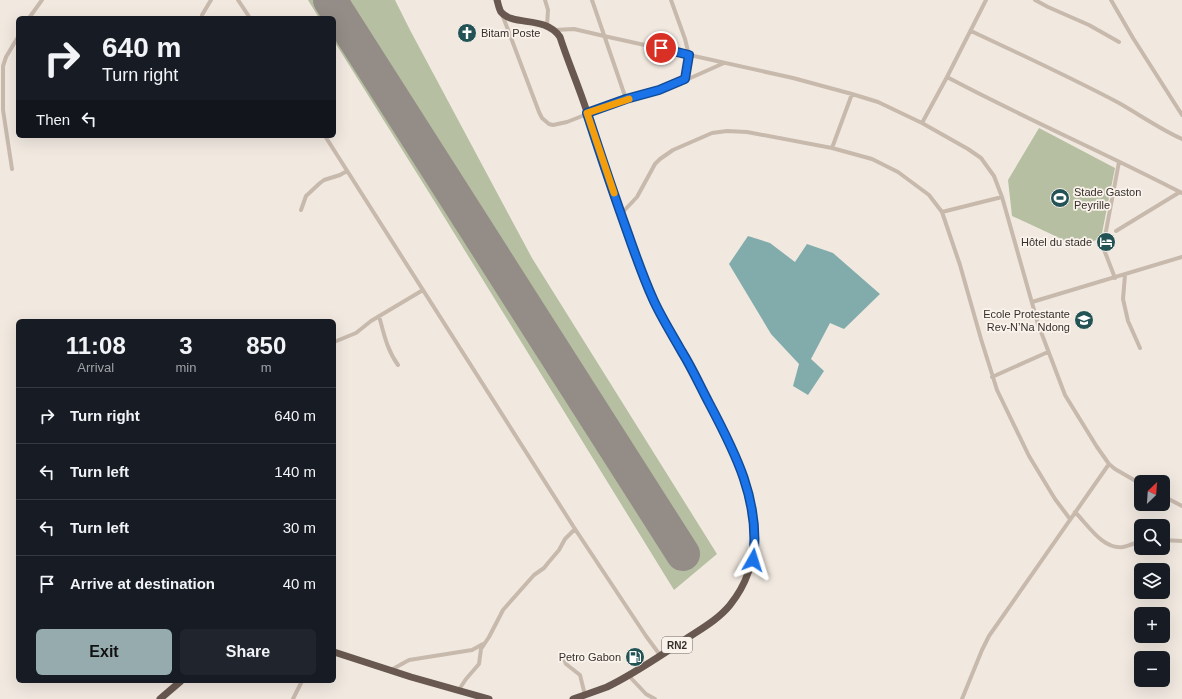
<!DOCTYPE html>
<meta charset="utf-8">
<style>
body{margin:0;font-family:Arial,sans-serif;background:#20242c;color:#f1f3f6;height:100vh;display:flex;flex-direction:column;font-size:15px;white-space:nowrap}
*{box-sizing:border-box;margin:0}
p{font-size:13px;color:#9ea1a6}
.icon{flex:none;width:22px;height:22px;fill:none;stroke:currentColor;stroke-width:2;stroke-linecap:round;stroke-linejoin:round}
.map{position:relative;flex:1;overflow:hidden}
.details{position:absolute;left:16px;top:319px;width:320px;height:364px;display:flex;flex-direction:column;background:#171b24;border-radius:6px;box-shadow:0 4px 16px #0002}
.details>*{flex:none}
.banner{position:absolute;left:16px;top:16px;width:320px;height:122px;border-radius:6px;box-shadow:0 4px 16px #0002;background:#171b24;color:#f1f3f6;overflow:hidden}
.needle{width:26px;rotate:25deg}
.controls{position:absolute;left:1134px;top:475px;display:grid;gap:8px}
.controls a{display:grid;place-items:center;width:36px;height:36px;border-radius:6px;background:#171b24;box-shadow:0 4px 16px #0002;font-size:20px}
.pin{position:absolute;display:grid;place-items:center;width:34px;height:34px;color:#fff;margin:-17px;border:2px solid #fff;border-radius:50%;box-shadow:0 1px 4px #0007}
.me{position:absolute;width:44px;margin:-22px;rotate:6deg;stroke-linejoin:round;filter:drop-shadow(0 0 3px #0008)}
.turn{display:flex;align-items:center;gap:14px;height:84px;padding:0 20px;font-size:18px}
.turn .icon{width:52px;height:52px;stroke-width:2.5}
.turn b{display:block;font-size:28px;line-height:34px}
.then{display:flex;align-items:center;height:38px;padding:0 20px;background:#0003;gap:8px;font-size:15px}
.eta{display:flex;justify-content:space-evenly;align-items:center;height:68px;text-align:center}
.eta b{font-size:24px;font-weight:800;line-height:28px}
.primary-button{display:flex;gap:8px;margin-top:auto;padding:8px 20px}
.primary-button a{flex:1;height:46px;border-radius:6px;background:#95abae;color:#111;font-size:16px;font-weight:800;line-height:46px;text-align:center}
.primary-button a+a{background:#20242c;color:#f1f3f6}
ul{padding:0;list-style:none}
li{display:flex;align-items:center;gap:12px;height:56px;padding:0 20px;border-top:1px solid #363941}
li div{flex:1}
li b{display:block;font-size:15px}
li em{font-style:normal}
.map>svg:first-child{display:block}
</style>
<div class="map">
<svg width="1182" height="699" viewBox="0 0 1182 699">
<rect width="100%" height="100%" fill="#f1e9e0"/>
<path fill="#b6bfa1" d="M 308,0 L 395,0 L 410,30 L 532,258 L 717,554 L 674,590 L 438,207 L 334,41 L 334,18 L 319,18 Z
M 1039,128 L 1115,168 L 1101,238 L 1079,247 L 1012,216 L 1008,180 Z"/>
<path fill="#82abac" d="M 748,236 L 770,243 L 795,262 L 807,244 L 833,253 L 880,294 L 844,329 L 830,323 L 811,359 L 824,371 L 808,395 L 793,386 L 799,364 L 771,334 L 729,264 Z"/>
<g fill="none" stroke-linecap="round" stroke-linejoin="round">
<path stroke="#948c86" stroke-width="34" d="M 330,0 L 683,554"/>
<path stroke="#c8b9ad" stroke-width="4" d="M 238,0 L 250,18
M 545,0 L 548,10 L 547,26
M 592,0 L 626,99
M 671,0 L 685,39 L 689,55 L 685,79
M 1035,0 L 1048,7 L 1089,25 L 1119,42
M 1111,0 L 1133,38 L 1182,115
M 502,14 L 539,112 L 542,118 L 549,124 L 553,125 L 567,122 L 610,105 L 677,84 L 724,63
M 202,15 L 211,0
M 29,18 L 42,0
M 554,30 L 574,29 L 604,36 L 793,78 L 852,94 L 878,102 L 922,123 L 968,149 L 981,158 L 994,176 L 1002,197 L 1038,324 L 1065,395 L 1097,447 L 1109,464 L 1115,469 L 1141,484
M 971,31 C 1020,54 1070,77 1119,103 C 1140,115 1160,129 1182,139
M 947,77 C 1024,118 1105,153 1182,193
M 922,123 L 947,77 L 986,0
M 325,136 L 575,529 L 646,636 L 660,655
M 832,148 L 852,94
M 12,169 L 3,110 L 3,66 L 6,57 L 18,37
M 301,210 L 306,196 L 320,183 L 324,180 L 340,175 L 347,171
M 942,212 L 1002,197
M 621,214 L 637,197 L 655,164 L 660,159 L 673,150 L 712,133 L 727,131 L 747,132 L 832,148 L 872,159 L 898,172 L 929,195 L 942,212 L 960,265 L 981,339 L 997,390 L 1029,456 L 1055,499 L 1070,519
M 1116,231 L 1180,192
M 1125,275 L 1123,299 L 1128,321 L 1140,348
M 1115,278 L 1103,247 L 1119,162
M 1032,302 L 1182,257
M 379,316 C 384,334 387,350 398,365
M 334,342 L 356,333 L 371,321 L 423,290
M 992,377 L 1048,352
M 1163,496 L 1182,506
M 1075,512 C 1088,525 1103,550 1123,547 C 1129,546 1135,543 1141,541
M 1163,540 L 1182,541
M 563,656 L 566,664 L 580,675 L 585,695
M 391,670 L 409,660 L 472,650 L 483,644
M 629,676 L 646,694 L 655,699
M 458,691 L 466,679 L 479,664 L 481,649 L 489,637 L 503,610 L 534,575 L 544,568 L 548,563 L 559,550 L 565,539 L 575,529
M 293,699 L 302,681
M 962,699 L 982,650 L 989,636 L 1109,464"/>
<path stroke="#685850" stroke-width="7" d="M 497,0 C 498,3 499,9 501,12 C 514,27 545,15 560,37 C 568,62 579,87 587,112 C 608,174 626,238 652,298 C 660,316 671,333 681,350 C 692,368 701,388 711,407 C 743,467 780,543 730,605 C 718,620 699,630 683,641 C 658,657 634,674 607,687 C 596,691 585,695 573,699
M 334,652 L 411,677 L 489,699
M 160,699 L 181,681"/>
</g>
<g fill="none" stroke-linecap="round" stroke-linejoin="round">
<defs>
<path id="route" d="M 661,48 L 689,55 L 685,79 L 659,90 L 626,99 L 587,113 C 600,153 613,192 627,231 C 635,254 643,277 653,299 C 661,317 672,334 682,352 C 692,368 700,386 709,403 C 735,452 761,502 753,560"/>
</defs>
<use href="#route" stroke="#114b97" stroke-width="10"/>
<use href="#route" stroke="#1a73e8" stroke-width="7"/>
<path stroke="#f59e0b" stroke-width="7" d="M 614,193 L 587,113 L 629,99"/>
</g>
<defs>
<symbol id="church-disc" viewBox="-11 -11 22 22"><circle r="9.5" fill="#245355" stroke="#f9f3ec"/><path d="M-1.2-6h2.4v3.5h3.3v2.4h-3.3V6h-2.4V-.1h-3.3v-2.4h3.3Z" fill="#fff"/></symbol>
<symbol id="stadium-disc" viewBox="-11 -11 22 22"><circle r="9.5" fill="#245355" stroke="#f9f3ec"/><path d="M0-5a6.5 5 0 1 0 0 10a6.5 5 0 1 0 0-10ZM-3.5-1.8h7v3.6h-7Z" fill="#fff"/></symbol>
<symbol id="hotel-disc" viewBox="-11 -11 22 22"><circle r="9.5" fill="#245355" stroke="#f9f3ec"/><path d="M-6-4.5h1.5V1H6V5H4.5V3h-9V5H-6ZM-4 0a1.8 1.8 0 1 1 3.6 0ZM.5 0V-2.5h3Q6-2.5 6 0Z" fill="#fff"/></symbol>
<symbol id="school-disc" viewBox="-11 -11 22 22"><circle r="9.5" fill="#245355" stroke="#f9f3ec"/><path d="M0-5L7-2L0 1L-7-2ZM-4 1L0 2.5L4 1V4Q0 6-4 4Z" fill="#fff"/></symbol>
<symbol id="fuel-disc" viewBox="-11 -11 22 22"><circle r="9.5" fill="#245355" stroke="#f9f3ec"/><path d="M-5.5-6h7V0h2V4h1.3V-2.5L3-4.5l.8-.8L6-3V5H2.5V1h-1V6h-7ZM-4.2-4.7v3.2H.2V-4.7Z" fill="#fff"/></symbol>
</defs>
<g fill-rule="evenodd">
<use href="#church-disc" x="456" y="22" width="22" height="22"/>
<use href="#stadium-disc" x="1049" y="187" width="22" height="22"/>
<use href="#hotel-disc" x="1095" y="231" width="22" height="22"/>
<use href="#school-disc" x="1073" y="309" width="22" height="22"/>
<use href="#fuel-disc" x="624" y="646" width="22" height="22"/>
</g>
<g text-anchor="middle" stroke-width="3.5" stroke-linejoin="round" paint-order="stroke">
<rect fill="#f9f3ec" stroke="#716965" stroke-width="1" x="662" y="637" width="30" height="16" rx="3"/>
<g font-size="10" font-weight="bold" fill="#372e2b">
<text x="677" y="649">RN2</text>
</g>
<g font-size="11" fill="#372e2b" stroke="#f9f3ec" text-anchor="end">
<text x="481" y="37" text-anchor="start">Bitam Poste</text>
<text x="1074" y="196" text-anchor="start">Stade Gaston<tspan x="1074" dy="13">Peyrille</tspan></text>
<text x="1092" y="246">Hôtel du stade</text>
<text x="1070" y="318">Ecole Protestante<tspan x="1070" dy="13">Rev-N’Na Ndong</tspan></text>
<text x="621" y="661">Petro Gabon</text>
</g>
</g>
</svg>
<div class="controls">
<a><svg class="needle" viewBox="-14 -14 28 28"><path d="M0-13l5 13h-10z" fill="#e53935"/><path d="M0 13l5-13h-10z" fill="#9ea1a6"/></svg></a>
<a><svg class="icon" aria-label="search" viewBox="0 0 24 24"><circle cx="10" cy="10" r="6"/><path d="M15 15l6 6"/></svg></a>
<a><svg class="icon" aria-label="layers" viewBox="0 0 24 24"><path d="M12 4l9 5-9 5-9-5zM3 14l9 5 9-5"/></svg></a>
<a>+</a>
<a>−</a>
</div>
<div class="pin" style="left:661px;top:48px;background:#d93025"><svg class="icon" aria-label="arrive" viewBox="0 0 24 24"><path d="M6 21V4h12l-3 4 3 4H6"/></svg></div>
<svg class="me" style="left:753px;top:560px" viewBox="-20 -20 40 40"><path d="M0-17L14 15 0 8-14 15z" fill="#1a73e8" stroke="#fff" stroke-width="4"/></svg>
<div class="banner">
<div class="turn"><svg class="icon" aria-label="right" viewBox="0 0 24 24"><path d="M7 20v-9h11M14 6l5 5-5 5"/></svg><div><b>640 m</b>Turn right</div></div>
<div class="then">Then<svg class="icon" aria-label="left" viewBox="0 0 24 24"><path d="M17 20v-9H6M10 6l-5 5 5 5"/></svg></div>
</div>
<section class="details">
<div class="eta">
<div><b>11:08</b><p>Arrival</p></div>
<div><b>3</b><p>min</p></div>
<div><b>850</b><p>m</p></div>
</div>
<ul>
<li><svg class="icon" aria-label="right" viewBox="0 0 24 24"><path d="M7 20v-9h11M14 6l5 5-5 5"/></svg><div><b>Turn right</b></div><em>640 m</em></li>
<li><svg class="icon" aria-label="left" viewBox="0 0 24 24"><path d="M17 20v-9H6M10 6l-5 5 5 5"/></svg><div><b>Turn left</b></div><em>140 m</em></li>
<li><svg class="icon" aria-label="left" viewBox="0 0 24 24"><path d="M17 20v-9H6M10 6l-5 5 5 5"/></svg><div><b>Turn left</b></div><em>30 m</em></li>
<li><svg class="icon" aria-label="arrive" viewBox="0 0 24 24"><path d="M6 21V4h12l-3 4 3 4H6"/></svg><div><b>Arrive at destination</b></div><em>40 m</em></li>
</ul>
<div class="primary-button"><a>Exit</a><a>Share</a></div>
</section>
</div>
